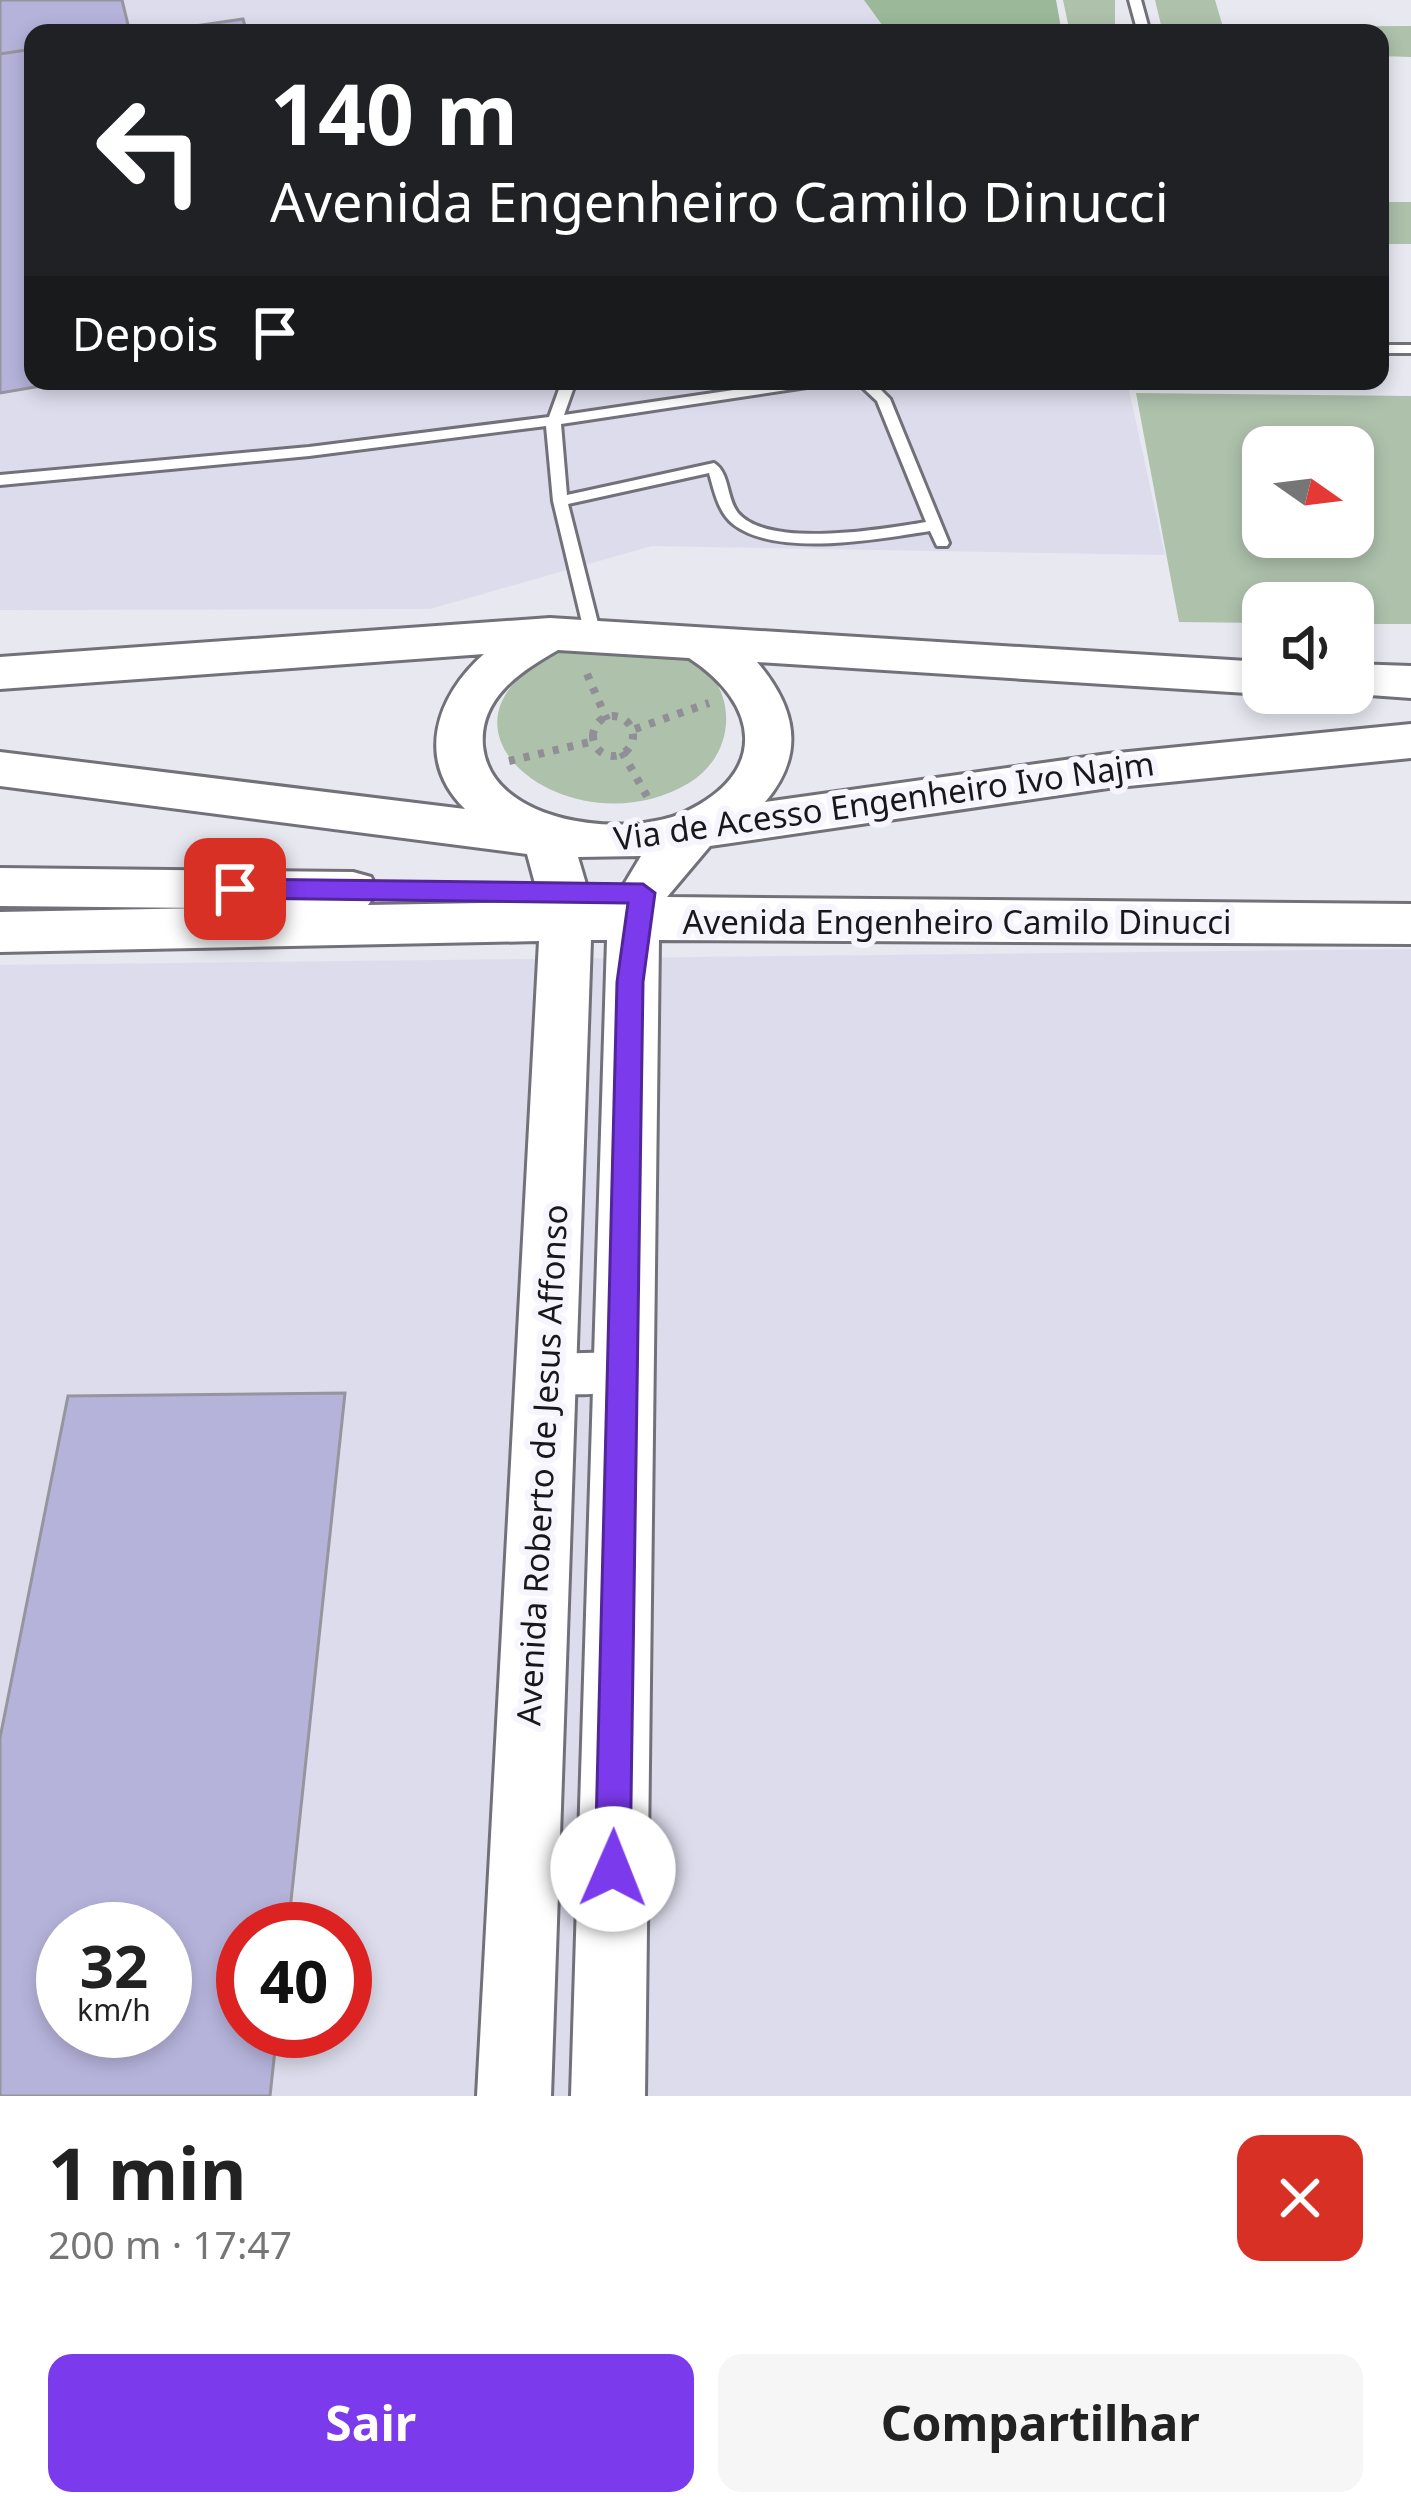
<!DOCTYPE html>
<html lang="pt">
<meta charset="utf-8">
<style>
body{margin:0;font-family:"Noto Sans",sans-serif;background:#f6f6f6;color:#222;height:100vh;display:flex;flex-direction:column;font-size:45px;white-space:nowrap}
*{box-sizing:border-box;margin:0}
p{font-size:39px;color:#767676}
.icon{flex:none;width:66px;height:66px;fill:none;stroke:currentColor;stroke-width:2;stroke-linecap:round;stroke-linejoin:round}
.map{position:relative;height:2096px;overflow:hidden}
.panel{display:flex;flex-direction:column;background:#fff;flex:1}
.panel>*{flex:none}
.hud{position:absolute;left:24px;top:24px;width:1365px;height:366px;border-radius:24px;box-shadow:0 6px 18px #0003;background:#202124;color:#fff;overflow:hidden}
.needle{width:78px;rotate:104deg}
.tools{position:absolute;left:1242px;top:426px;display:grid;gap:24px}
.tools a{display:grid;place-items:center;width:132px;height:132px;border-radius:24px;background:#fff;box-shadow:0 6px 18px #0003;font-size:60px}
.speed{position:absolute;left:36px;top:1902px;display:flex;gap:24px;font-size:60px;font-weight:700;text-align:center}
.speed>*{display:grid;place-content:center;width:156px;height:156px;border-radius:50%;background:#fff;box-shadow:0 6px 18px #0003;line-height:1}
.speed small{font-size:30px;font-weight:400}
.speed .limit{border:18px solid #d22;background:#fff;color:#111}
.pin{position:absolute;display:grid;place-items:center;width:102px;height:102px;color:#fff;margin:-51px;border-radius:24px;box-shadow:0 6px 18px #0006}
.me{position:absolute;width:132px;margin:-66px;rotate:1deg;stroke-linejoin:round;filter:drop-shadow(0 0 9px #0008)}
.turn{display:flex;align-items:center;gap:42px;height:252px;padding:0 48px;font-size:54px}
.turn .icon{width:156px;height:156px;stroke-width:2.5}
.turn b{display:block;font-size:84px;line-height:102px}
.then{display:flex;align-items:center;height:114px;padding:0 48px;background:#0003;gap:24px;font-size:45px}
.round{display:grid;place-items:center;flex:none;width:126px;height:126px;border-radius:24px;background:#f6f6f6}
.overview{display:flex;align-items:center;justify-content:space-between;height:204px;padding:0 48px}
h1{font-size:72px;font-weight:700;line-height:90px}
.primary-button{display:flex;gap:24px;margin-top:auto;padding:24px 48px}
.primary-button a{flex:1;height:138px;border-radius:24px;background:#7c3aed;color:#fff;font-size:48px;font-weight:700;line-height:138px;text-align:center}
.primary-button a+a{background:#f6f6f6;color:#222}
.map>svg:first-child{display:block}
</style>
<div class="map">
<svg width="1411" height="2096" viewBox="0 0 1411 2096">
<rect width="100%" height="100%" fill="#e8e8f1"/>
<path fill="#dddcec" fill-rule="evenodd" d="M 0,0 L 871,0 L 894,33 L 33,33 L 33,381 L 1127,381 L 1165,555 L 652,546 L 430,609 L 0,610 Z
M 1411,949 L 1411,2096 L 0,2096 L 0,965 ZM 63,1929 L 165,1929 L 165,2031 L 63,2031 ZM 243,1929 L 345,1929 L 345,2031 L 243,2031 Z"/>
<path fill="#adc1ab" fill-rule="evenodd" d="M 1063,0 L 1115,0 L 1115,33 L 1070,33 Z
M 1155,0 L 1215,0 L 1223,27 L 1411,26 L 1411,57 L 1380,56 L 1380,33 L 1163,33 Z
M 1380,202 L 1411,202 L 1411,244 L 1380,244 Z
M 1136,393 L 1411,396 L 1411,624 L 1353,624 L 1353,603 L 1263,603 L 1263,623 L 1179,622 ZM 1353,447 L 1353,537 L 1263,537 L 1263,447 Z
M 569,647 C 600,648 640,642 670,650 C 737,666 745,749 689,783 C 569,855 399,720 569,647 Z"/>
<path fill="#9bb998" d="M 864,0 L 1056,0 L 1062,33 L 888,33 Z"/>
<path fill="#b6b3db" stroke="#96959d" stroke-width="3" fill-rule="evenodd" d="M 0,0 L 122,0 L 130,33 L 33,33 L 33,49 L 0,54 Z
M 243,19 L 247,33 L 147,33 Z
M 33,49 L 33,381 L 70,381 L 0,393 L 0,54 Z
M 345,1393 L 288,1929 L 243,1929 L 243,2031 L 277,2031 L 270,2096 L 0,2096 L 0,1738 L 68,1396 ZM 63,1929 L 165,1929 L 165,2031 L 63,2031 Z"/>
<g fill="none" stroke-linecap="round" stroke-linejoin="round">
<defs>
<path id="lane" d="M 1129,0 L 1141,0 L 1150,33 L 1138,33 Z
M 1380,345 L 1411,345 L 1411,353 L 1380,353 Z
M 562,381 L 576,381 L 564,415 L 794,381 L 827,381 L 820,385 L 561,424 L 567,495 L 714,463 C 730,473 726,498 738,513 C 769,549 884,529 926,522 L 877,401 L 862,387 L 845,381 L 872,381 L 890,399 L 949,543 L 947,546 L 937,546 L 930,531 C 879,539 776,558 733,524 C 718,512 714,490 709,473 L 568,504 L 601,635 L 593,640 L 585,635 L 553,501 L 546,426 L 309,456 L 0,485 L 0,475 L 309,447 L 549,417 Z"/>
<path id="street" d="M 622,1352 L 637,1357 L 644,1371 L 637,1385 C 608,1396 560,1398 531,1387 L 524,1373 L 531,1359 L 546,1354 Z"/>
<path id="secondary" d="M 550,618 L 1263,662 L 1263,694 L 757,662 C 796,708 806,754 765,802 L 1108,754 L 1411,724 L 1411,758 L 1108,788 L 710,846 L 667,897 L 1411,904 L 1411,944 L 659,940 L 645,2096 L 571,2096 L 607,940 L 591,940 L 551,2096 L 477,2096 L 539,941 L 0,952 L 0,912 L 204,908 L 0,906 L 0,868 L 353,872 L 371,877 L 378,891 L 368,905 L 540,902 L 527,854 L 0,786 L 0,752 L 465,809 C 415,760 436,696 484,654 L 0,689 L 0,657 ZM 558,650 L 689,658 C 760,704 769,773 685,812 C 627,839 491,825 483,746 C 479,698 521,671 558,650 ZM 641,856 L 614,901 L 591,901 L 578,857 Z
M 1353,664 L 1411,666 L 1411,698 L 1342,693 L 1353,693 Z"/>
</defs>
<use href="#lane" stroke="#727179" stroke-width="6"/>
<use href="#street" stroke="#727179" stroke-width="6"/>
<use href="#secondary" stroke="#727179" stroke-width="6"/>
<path stroke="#8f8f95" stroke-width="8" stroke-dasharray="6 9" stroke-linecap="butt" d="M 587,674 L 607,720
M593 736a20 20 0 1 1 40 0a20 20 0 1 1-40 0Z
M 635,729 L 709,703
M 622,752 L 648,798
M 509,761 L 590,742"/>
<use href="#lane" fill="#fff" fill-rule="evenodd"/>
<use href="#street" fill="#fff" fill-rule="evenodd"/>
<use href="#secondary" fill="#fff" fill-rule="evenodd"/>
</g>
<path fill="#7c3aed" stroke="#51269a" stroke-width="3" d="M 235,879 L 643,884 L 655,893 L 643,982 L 630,1869 L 625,1882 L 613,1887 L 600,1882 L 595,1869 L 617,982 L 628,903 L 235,898 L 222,889 Z"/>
<g text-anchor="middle" stroke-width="12" stroke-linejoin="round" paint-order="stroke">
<g font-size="33" fill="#18181b" stroke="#f6f5fe">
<text transform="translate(884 801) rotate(-8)" y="12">Via de Acesso Engenheiro Ivo Najm</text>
<text x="957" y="934">Avenida Engenheiro Camilo Dinucci</text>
<text transform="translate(542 1465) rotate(-87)" y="12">Avenida Roberto de Jesus Affonso</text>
</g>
</g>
</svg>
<div class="tools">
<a><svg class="needle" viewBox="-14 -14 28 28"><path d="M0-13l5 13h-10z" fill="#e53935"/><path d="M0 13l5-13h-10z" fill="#767676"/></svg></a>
<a><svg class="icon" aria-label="sound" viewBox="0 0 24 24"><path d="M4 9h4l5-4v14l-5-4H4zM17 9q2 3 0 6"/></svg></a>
</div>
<div class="speed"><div>32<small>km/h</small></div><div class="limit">40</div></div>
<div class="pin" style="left:235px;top:889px;background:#d93025"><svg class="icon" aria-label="arrive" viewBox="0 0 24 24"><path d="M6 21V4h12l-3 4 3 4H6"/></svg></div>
<svg class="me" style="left:613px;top:1869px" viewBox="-20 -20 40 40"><circle r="19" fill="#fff"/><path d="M0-13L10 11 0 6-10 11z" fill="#7c3aed"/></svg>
<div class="hud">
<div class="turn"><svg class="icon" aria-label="left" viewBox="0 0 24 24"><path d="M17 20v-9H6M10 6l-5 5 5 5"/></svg><div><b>140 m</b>Avenida Engenheiro Camilo Dinucci</div></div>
<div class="then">Depois<svg class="icon" aria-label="arrive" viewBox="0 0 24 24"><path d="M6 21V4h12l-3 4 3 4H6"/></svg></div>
</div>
</div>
<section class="panel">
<div class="overview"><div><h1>1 min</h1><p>200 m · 17:47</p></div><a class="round" style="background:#d93025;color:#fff"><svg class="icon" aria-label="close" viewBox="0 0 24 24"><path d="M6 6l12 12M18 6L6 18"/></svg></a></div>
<div class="primary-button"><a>Sair</a><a>Compartilhar</a></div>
</section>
